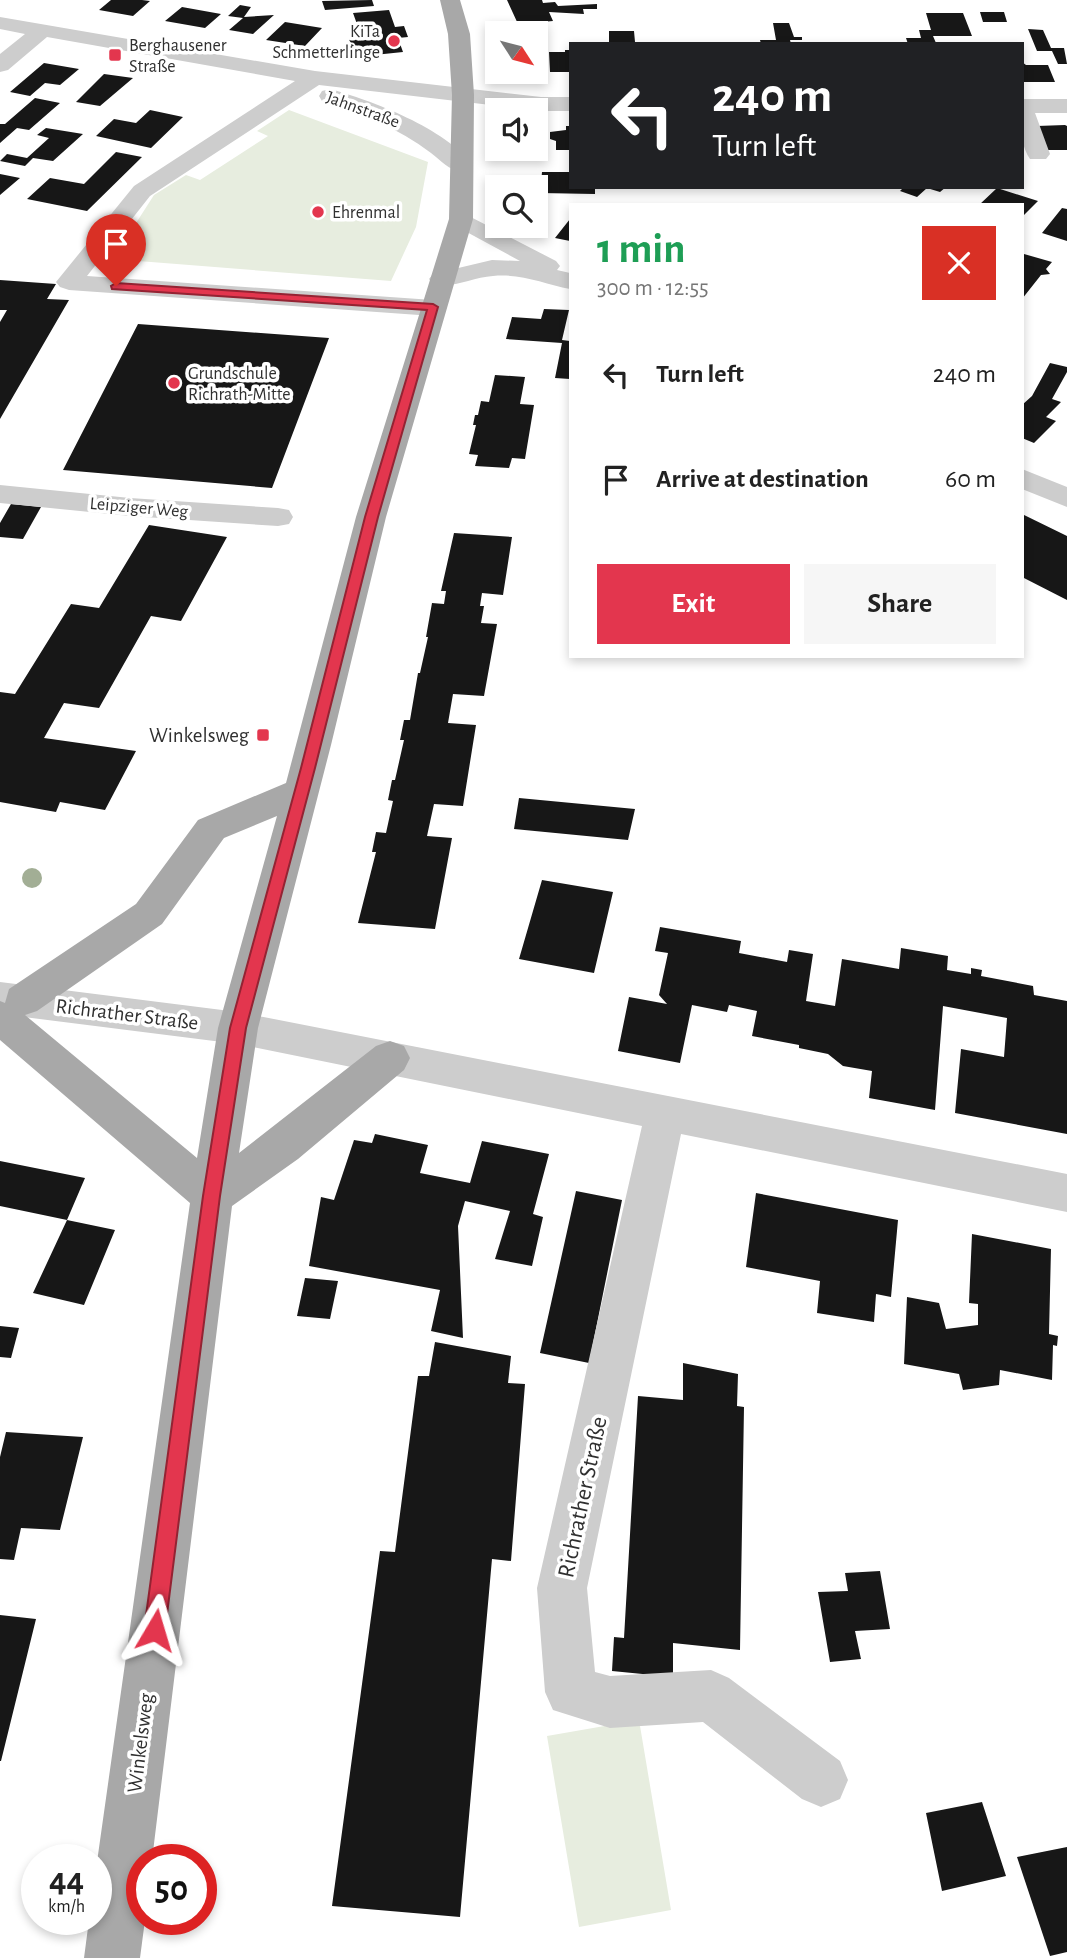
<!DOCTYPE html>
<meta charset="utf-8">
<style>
body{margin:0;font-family:"Alegreya Sans",sans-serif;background:#f6f6f6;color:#222;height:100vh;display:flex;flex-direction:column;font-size:26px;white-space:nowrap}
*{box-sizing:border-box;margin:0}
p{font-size:23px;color:#767676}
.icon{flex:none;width:38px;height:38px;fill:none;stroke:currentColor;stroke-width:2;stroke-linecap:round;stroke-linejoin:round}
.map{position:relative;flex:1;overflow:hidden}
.side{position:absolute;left:569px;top:203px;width:455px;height:455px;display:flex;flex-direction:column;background:#fff;border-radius:0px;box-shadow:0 4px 10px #0003}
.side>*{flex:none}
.hud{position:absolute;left:569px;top:42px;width:455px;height:147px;border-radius:0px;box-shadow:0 4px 10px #0003;background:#202124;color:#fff;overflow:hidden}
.needle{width:46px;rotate:126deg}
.buttons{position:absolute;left:485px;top:21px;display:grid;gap:14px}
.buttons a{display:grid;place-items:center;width:63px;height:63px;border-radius:0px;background:#fff;box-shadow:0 4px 10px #0003;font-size:35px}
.speed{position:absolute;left:21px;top:1844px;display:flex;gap:14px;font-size:35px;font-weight:700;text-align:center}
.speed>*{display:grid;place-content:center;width:91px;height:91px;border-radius:50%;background:#fff;box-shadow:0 4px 10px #0003;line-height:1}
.speed small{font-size:18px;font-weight:400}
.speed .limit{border:10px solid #d22;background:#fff;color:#111}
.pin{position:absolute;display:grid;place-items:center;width:60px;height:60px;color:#fff;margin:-72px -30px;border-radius:50% 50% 50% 0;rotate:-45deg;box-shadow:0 0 7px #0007}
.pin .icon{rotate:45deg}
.me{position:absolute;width:77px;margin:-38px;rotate:7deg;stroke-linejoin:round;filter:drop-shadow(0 0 5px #0008)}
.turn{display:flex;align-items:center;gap:24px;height:147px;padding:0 28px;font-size:32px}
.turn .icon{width:91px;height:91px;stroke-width:2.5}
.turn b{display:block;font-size:49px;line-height:60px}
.round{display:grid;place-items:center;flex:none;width:74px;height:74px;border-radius:0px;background:#f6f6f6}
.summary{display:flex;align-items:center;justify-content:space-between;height:119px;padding:0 28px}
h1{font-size:42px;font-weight:600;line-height:52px;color:#1e9e55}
.button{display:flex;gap:14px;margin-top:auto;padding:14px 28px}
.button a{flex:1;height:80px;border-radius:0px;background:#e3364e;color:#fff;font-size:28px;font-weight:600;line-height:80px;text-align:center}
.button a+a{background:#f6f6f6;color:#222}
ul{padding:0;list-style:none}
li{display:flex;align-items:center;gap:21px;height:105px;padding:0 28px}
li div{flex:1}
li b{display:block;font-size:26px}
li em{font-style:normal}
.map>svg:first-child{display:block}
</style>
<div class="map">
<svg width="1067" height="1958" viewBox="0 0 1067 1958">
<rect width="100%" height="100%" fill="#fff"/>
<path fill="#e7eddf" d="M 289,110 L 428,162 L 416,227 L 391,281 L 113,259 L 154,195 L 186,175 L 200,180 L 268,136 L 257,131 Z
M 639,1720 L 671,1910 L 579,1927 L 547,1736 Z"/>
<path fill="#171717" d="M 111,0 L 142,0 L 150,1 L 133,16 L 99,10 Z
M 372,0 L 374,6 L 325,10 L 322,1 Z
M 507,0 L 542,0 L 543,3 L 555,2 L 558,6 L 597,4 L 597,9 L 583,9 L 584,14 L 549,12 L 553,21 L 518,24 Z
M 240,5 L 251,7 L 244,17 L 274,15 L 253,34 L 229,30 L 243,18 L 228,16 Z
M 182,7 L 221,14 L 205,28 L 165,21 Z
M 389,10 L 395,27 L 404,26 L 408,37 L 398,38 L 403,52 L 355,57 L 349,39 L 362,38 L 353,13 Z
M 980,12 L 1004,12 L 1007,22 L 983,22 Z
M 926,13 L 963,13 L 972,36 L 933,36 L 936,43 L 908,44 L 906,38 L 921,38 L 919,30 L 931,30 Z
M 285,22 L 322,28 L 305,46 L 266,40 Z
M 773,23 L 789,23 L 794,37 L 802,37 L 802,40 L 790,40 L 791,44 L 761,44 L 760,40 L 776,40 Z
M 1028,29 L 1043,30 L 1051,48 L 1064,48 L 1067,64 L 1058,64 L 1052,51 L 1037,51 Z
M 609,31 L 634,31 L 635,42 L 609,42 Z
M 565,50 L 570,50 L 570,72 L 550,72 L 549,52 L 565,52 Z
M 1022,62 L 1026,65 L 1048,65 L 1055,82 L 1022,82 Z
M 44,63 L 79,69 L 60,85 L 45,83 L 30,96 L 10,92 Z
M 104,74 L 133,78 L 100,106 L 76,102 Z
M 35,98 L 60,103 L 29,130 L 17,128 L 0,143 L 0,124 L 5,124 Z
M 150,110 L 183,117 L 151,148 L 96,136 L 114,119 L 136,123 Z
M 1065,125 L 1067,126 L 1067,150 L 1046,150 L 1037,126 Z
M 566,126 L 570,126 L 570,150 L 556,150 L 556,141 L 550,139 L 550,132 L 566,130 Z
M 46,128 L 83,134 L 53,161 L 33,158 L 25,166 L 0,161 L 7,154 L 27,158 L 49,138 L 37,135 Z
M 116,152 L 142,157 L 87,211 L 27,199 L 50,178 L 84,184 Z
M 542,172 L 570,172 L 570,187 L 595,187 L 595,194 L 540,193 Z
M 0,174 L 20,178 L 0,195 Z
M 904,187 L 946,187 L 940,192 L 927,188 L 917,197 L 900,191 Z
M 997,188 L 1038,201 L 1022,217 L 1022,205 L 979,205 Z
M 1062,208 L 1067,209 L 1067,241 L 1042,233 Z
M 570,219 L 570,241 L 555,238 Z
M 1024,254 L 1052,262 L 1046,269 L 1050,274 L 1041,275 L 1022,299 Z
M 0,280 L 56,284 L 47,299 L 69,300 L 0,419 L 0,322 L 7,310 L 0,310 Z
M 544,309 L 569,310 L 562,340 L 570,341 L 570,379 L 555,378 L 562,343 L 506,339 L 512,317 L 541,319 Z
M 138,324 L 329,338 L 272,488 L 63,470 Z
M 1050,363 L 1067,367 L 1067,372 L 1052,399 L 1061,402 L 1046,417 L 1056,421 L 1034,443 L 1022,438 L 1022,405 L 1032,396 Z
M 495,375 L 525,377 L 520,404 L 534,405 L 525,459 L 512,458 L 509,468 L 475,466 L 478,455 L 469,454 L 476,425 L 473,425 L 475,415 L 478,415 L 481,401 L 489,402 Z
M 11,504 L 41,507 L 23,539 L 0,537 L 0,523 Z
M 1022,514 L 1067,536 L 1067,600 L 1022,577 Z
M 149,525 L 227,537 L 181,621 L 151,616 L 99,708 L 64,703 L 44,738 L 136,751 L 105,810 L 60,802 L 56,812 L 0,802 L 0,692 L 15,694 L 71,604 L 99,608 Z
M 454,533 L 512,537 L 503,595 L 482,593 L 480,606 L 484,606 L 481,623 L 497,624 L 484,696 L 453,694 L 448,723 L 476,725 L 463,806 L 434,804 L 427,836 L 452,838 L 435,929 L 358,923 L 376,852 L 372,852 L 376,832 L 386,833 L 393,801 L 388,800 L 392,780 L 395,780 L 404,740 L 400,740 L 404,720 L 410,720 L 418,673 L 420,673 L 428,637 L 426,637 L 432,603 L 444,604 L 446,591 L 441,591 Z
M 519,798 L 635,809 L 628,840 L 514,829 Z
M 542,880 L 613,892 L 594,973 L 519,959 Z
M 660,927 L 741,941 L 739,953 L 787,962 L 789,950 L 813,954 L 806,1001 L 835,1006 L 842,959 L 899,969 L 901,948 L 948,956 L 947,970 L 971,974 L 971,968 L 982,970 L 981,976 L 1033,986 L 1034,995 L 1067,1001 L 1067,1134 L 955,1113 L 961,1049 L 1004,1057 L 1007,1018 L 943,1006 L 935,1110 L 869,1098 L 872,1071 L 843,1066 L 828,1054 L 799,1048 L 799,1045 L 752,1036 L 757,1011 L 729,1005 L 727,1012 L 692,1005 L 680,1063 L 618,1051 L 629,997 L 667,1004 L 659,995 L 668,953 L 655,951 Z
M 375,1134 L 428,1145 L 420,1173 L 470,1183 L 482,1141 L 549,1154 L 533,1214 L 543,1217 L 532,1266 L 495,1259 L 510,1211 L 465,1201 L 458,1226 L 463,1338 L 431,1331 L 440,1290 L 309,1266 L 321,1197 L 334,1200 L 354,1140 L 372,1143 Z
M 0,1161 L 85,1178 L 67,1220 L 0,1206 Z
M 576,1191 L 622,1200 L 589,1363 L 540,1353 Z
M 756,1193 L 898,1220 L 891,1297 L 876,1294 L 874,1322 L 817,1313 L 820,1281 L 746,1267 Z
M 67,1220 L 115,1230 L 84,1305 L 33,1293 Z
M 972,1234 L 1051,1249 L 1049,1334 L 1058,1336 L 1057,1346 L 1053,1345 L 1052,1380 L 1000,1370 L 999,1385 L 963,1390 L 959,1374 L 904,1364 L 907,1297 L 939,1303 L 946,1329 L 978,1325 L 978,1304 L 969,1303 Z
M 305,1278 L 338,1281 L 330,1319 L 297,1316 Z
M 0,1326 L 19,1328 L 11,1358 L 0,1357 Z
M 435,1342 L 511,1356 L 508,1383 L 525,1384 L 511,1561 L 492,1559 L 460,1917 L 332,1906 L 380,1551 L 395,1552 L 418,1376 L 429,1376 Z
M 683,1363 L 738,1374 L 737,1406 L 744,1407 L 740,1650 L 673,1643 L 673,1677 L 612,1671 L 614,1637 L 624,1638 L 638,1396 L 683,1400 Z
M 6,1432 L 83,1437 L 60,1530 L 21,1528 L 14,1560 L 0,1559 L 0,1457 Z
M 880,1571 L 890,1629 L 855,1631 L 861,1659 L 830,1662 L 818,1592 L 848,1591 L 845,1573 Z
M 0,1615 L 36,1619 L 1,1761 L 0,1761 Z
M 982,1802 L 1006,1876 L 942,1891 L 926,1813 Z
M 1067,1847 L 1067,1952 L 1050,1956 L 1017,1857 Z"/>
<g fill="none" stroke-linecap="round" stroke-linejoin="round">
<path fill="#cdcdcd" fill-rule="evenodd" d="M 0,17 L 315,71 L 541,97 L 570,97 L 570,111 L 541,111 L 319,85 L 150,196 L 87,276 L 433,300 L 442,302 L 446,308 L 442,314 L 433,316 L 69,290 L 60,287 L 56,282 L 134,186 L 295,81 L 47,37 L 8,70 L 0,72 L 0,54 L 25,34 L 0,29 Z
M 330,89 C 371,100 447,129 472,165 L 468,170 C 451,174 443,162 431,153 C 398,128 361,113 322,101 L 319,96 L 322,91 Z
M 1022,99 L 1067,99 L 1067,113 L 1035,113 L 1050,154 L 1046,159 L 1030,159 C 1018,142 1022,119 1022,99 Z
M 461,212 L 556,261 L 560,266 L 557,270 L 570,273 L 570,289 C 545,284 520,273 493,276 C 473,277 453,289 433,284 L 429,279 L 433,274 L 492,260 L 520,261 L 452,224 L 449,219 L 452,214 Z
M 1022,469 L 1067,487 L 1067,507 L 1022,489 Z
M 0,485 L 130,498 L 278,508 L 289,510 L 293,517 L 289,524 L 278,526 L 130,516 L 0,503 Z
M 0,982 L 238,1012 L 1067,1174 L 1067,1212 L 681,1134 L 587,1588 L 595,1672 L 610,1676 L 711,1670 L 729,1678 L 840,1761 L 848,1780 L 840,1799 L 821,1807 L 802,1799 L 703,1722 L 610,1728 L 553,1710 L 545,1692 L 537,1588 L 642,1126 L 238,1044 L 0,1014 Z"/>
<path fill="#a8a8a8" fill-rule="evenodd" d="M 440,0 L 460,0 L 470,34 L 474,95 L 473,219 L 386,517 L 331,745 L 258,1028 L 239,1153 L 376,1046 L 390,1041 L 404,1046 L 410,1058 L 404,1070 L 298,1159 L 232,1206 L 152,1860 L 142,1860 L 142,1920 L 145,1920 L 140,1958 L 84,1958 L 89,1920 L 96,1920 L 96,1869 L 190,1203 L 0,1040 L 0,1001 L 5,1003 L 9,989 L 136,904 L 198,820 L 286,783 L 356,517 L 449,219 L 452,95 L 448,34 ZM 277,816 L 218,1028 L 197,1158 L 25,1015 L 37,1011 L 162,924 L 224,838 Z"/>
</g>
<circle fill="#a2ae95" cx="32" cy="878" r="10"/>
<path fill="#e3364e" stroke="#942333" stroke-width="2" d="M 116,283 L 433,304 L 438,307 L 378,517 L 315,768 L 246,1028 L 220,1196 L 165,1630 L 162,1637 L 155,1640 L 147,1637 L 144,1630 L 203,1196 L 230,1028 L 301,768 L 365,517 L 427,310 L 112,289 L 111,286 Z"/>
<g fill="#e3364e" stroke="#fff" stroke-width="2.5">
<circle cx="394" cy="41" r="7"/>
<rect x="108" y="48" width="14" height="14" rx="3.5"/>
<circle cx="318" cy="212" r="7"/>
<circle cx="174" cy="383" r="7"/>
<rect x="256" y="728" width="14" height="14" rx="3.5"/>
</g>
<g text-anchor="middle" stroke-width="7" stroke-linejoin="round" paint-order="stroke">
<g font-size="18" fill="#303030" stroke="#fff" text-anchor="start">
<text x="380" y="37" text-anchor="end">KiTa<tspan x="380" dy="21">Schmetterlinge</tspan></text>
<text x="129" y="51">Berghausener<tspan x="129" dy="21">Straße</tspan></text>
<text x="332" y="218">Ehrenmal</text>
<text x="188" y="379">Grundschule<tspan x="188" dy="21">Richrath-Mitte</tspan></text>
</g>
<g font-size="18" fill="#303030" stroke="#fff">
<text transform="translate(363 109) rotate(20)" y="6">Jahnstraße</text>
<text transform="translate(139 507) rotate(5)" y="6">Leipziger Weg</text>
</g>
<g font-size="21" fill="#303030" stroke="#fff" text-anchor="end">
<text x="249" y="742">Winkelsweg</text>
</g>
<g font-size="21" fill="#303030" stroke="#fff">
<text transform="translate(127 1014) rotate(7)" y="7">Richrather Straße</text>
<text transform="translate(140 1743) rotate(-83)" y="7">Winkelsweg</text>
</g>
<g font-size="24" fill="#303030" stroke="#fff">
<text transform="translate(582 1497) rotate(-78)" y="8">Richrather Straße</text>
</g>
</g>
</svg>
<div class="buttons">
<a><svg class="needle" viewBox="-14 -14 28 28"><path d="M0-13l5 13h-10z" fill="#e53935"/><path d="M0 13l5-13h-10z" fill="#767676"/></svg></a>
<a><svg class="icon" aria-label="sound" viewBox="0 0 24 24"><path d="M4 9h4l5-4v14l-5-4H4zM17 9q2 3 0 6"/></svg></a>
<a><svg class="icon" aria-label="search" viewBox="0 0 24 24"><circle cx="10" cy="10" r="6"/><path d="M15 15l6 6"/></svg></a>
</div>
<div class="speed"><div>44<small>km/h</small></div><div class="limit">50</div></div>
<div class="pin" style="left:116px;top:286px;background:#d93025"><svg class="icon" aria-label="arrive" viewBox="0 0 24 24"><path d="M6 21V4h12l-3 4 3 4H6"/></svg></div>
<svg class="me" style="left:155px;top:1630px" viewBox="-20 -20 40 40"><path d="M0-17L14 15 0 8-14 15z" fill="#e3364e" stroke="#fff" stroke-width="4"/></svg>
<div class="hud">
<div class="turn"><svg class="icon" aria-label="left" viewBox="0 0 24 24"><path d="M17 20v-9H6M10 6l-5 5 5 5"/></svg><div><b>240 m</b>Turn left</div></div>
</div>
<section class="side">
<div class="summary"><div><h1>1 min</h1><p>300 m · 12:55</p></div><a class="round" style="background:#d93025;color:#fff"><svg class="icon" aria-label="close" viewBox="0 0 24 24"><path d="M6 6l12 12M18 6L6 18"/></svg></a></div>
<ul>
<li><svg class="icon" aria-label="left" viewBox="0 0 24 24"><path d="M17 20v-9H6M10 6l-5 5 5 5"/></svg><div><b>Turn left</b></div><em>240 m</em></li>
<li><svg class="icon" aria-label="arrive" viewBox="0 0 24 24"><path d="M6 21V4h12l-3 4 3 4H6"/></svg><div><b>Arrive at destination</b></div><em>60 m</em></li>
</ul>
<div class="button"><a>Exit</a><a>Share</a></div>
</section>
</div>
